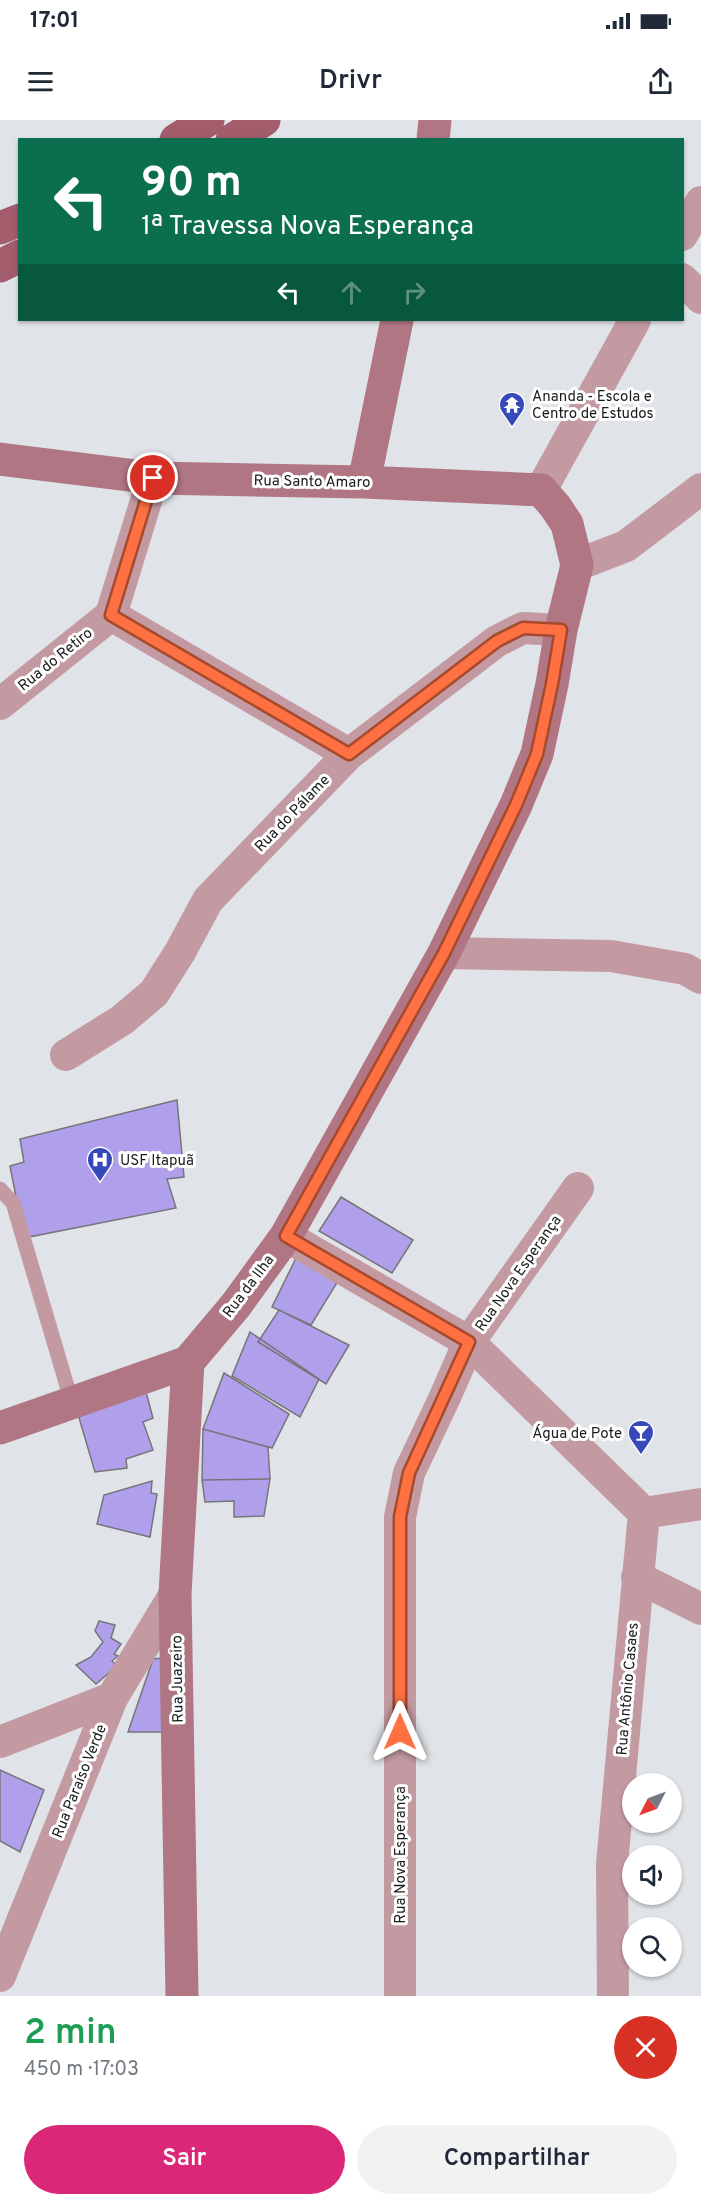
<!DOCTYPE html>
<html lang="pt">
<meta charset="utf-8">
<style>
body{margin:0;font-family:Overpass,sans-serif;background:#f2f2f3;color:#1f2937;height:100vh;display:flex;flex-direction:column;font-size:22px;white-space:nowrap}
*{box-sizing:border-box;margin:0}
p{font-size:20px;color:#747a83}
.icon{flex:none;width:33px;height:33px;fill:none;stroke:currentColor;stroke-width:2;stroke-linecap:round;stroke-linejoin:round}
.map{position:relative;height:1876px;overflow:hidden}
.panel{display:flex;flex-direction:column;background:#fff;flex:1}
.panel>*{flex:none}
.guide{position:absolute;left:18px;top:18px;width:666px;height:183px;border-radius:0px;box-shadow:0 2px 4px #0004;background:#0b6e4f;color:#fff;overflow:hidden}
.needle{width:39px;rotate:228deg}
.buttons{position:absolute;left:622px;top:1653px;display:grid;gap:12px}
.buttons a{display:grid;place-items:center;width:60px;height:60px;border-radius:50%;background:#fff;box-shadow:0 2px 4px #0004;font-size:30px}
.pin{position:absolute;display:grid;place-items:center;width:51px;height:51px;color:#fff;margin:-26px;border:3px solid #fff;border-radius:50%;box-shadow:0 2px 6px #0007}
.me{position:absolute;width:66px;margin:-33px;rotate:0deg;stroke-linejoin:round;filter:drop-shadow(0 0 4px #0008)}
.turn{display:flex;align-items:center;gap:21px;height:126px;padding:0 24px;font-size:27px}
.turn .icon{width:78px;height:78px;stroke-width:2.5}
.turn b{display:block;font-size:42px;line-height:51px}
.lanes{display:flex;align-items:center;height:57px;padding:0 24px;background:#0003;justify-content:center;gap:30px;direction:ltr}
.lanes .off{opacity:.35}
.round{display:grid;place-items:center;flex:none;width:63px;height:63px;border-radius:32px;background:#f2f2f3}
.summary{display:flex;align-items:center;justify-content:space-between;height:102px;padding:0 24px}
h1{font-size:36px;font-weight:600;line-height:45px;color:#1e9e55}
.cta{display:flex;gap:12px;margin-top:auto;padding:12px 24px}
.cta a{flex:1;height:69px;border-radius:36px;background:#db2777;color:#fff;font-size:24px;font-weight:600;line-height:69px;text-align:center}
.cta a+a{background:#f2f2f3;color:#1f2937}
.status{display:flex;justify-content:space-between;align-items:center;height:42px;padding:0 30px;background:#fff;direction:ltr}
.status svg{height:16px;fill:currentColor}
header{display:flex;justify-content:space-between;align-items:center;height:78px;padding:0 24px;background:#fff;font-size:27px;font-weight:600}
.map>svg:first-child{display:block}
</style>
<div class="status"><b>17:01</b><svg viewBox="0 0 49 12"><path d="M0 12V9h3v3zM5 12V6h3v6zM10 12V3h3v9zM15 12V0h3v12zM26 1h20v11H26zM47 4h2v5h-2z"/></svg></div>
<header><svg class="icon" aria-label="menu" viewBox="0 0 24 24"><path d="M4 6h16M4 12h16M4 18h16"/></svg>Drivr<svg class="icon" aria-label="share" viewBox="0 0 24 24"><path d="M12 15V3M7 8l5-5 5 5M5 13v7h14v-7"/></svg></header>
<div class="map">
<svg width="701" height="1876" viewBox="0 0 701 1876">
<rect width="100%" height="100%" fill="#e0e3e7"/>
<path fill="#b0a0ec" stroke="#767579" stroke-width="1.5" d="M 177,980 L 184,1057 L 167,1059 L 176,1088 L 24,1118 L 10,1046 L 24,1042 L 20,1019 Z
M 341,1077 L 413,1120 L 392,1153 L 319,1111 Z
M 298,1134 L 338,1161 L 311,1205 L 272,1187 Z
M 279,1190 L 349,1225 L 326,1264 L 258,1222 Z
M 250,1212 L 319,1259 L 300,1297 L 232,1256 Z
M 224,1253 L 289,1294 L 272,1328 L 203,1309 Z
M 146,1272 L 153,1298 L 143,1302 L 153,1330 L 126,1339 L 127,1348 L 95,1352 L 77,1291 Z
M 203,1309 L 268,1327 L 270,1359 L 202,1360 Z
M 270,1359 L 264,1396 L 234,1397 L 234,1381 L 205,1382 L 202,1360 Z
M 152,1361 L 151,1373 L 157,1374 L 150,1417 L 97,1404 L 104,1375 Z
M 99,1501 L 115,1505 L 111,1518 L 121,1524 L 114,1534 L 118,1536 L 112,1541 L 117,1546 L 96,1564 L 76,1545 L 91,1537 L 103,1522 L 95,1511 Z
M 162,1538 L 167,1612 L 128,1612 L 153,1539 Z
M 0,1650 L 44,1670 L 20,1732 L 0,1721 Z"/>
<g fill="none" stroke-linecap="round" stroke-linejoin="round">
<path stroke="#c39aa2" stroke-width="15" d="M 0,1069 L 13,1083 L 72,1283"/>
<path stroke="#c39aa2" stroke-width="32" d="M 682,115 L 701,82
M 682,159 L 701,178
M 541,370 L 635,200
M 577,445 L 626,426 L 701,369
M 111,495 L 349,634
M 0,584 L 111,495 L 153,358
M 444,833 L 611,836 L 685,849 L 701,858
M 66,935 L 122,900 L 154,873 L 180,832 L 208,780 L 349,634 L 497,521 L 523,508 L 561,510
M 286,1116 L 469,1222 L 644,1393
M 637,1457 L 701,1489
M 0,1622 L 112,1578
M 0,1856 L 112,1578 L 175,1474
M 400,1876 L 400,1397 L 409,1353 L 445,1277 L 469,1222 L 578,1068
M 613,1876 L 612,1744 L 644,1393 L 701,1384"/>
<path stroke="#b07683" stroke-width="33" d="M 433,20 L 435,0
M 0,339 L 153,358 L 364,362 L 541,370 L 555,386 L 567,404 L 577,445 L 561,510 L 552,564 L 537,634 L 516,685 L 444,833 L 286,1116 L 236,1185 L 188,1242 L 0,1308
M 364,362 L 397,200
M 182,1876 L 175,1474 L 188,1242"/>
<path stroke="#a25c6c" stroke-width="33" d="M 176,20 L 208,0
M 232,20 L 264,0
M 0,108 L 20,100
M 0,146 L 20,136"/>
</g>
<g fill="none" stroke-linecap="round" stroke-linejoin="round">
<defs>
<path id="route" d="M 153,358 L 111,495 L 349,634 L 497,521 L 523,508 L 561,510 L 552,564 L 537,634 L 516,685 L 444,833 L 286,1116 L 469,1222 L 409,1353 L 400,1397 L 400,1612"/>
</defs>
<use href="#route" stroke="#a6492c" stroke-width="15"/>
<use href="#route" stroke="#ff7043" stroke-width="10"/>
</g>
<defs>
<symbol id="temple-pin" viewBox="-11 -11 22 30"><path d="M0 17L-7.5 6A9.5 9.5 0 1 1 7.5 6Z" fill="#3648ba" stroke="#fff"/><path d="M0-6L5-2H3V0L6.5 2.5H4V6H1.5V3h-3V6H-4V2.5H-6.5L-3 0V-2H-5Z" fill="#fff"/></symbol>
<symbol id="hospital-pin" viewBox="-11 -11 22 30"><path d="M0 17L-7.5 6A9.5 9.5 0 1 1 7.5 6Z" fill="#3648ba" stroke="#fff"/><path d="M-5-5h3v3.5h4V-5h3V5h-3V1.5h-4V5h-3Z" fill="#fff"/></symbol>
<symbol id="bar-pin" viewBox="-11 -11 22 30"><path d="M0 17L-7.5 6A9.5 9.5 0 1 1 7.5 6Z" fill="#3648ba" stroke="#fff"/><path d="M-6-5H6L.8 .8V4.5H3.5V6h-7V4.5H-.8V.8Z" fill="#fff"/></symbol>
</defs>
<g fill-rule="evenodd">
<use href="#temple-pin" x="497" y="270" width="30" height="40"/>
<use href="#hospital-pin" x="85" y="1025" width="30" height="40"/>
<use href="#bar-pin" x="626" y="1298" width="30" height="40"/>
</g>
<g text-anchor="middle" stroke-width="6" stroke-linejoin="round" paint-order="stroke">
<g font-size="15" fill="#1a1b1c" stroke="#fff" text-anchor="start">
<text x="532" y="281">Ananda - Escola e<tspan x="532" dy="17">Centro de Estudos</tspan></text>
<text x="120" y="1045">USF Itapuã</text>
<text x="622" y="1318" text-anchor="end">Água de Pote</text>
</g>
<g font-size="15" fill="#1a1b1c" stroke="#fff">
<text transform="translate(312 361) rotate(1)" y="5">Rua Santo Amaro</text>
<text transform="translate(55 539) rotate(-39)" y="5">Rua do Retiro</text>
<text transform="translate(292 693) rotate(-46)" y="5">Rua do Pálame</text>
<text transform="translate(518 1153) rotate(-55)" y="5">Rua Nova Esperança</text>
<text transform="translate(248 1166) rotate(-53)" y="5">Rua da Ilha</text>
<text transform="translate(177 1559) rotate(-91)" y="5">Rua Juazeiro</text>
<text transform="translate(627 1569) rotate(-85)" y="5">Rua Antônio Casaes</text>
<text transform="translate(79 1661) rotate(-68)" y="5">Rua Paraíso Verde</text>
<text transform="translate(400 1735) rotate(-90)" y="5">Rua Nova Esperança</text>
</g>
</g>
</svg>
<div class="buttons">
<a><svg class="needle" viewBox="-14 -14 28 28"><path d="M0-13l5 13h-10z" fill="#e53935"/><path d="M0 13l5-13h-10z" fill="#747a83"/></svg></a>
<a><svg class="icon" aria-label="sound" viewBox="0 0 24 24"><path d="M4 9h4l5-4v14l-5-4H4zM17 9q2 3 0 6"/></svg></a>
<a><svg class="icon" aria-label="search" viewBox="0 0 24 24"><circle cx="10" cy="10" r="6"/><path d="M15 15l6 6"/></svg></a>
</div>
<div class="pin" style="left:153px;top:358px;background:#d93025"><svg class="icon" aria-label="arrive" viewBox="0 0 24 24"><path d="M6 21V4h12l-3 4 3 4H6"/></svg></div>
<svg class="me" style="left:400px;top:1612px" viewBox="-20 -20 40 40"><path d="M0-17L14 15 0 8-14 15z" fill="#ff7043" stroke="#fff" stroke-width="4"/></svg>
<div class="guide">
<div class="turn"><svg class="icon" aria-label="left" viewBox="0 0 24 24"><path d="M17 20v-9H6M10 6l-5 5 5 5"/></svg><div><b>90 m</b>1ª Travessa Nova Esperança</div></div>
<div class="lanes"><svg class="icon" aria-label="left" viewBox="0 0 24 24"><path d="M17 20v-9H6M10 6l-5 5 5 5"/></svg><svg class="icon off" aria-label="ahead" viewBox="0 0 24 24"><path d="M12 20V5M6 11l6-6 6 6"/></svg><svg class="icon off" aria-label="right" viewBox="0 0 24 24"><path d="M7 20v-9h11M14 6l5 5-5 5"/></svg></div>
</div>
</div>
<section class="panel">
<div class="summary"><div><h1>2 min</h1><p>450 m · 17:03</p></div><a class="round" style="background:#d93025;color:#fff"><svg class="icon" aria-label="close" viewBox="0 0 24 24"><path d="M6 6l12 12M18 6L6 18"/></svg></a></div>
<div class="cta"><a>Sair</a><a>Compartilhar</a></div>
</section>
